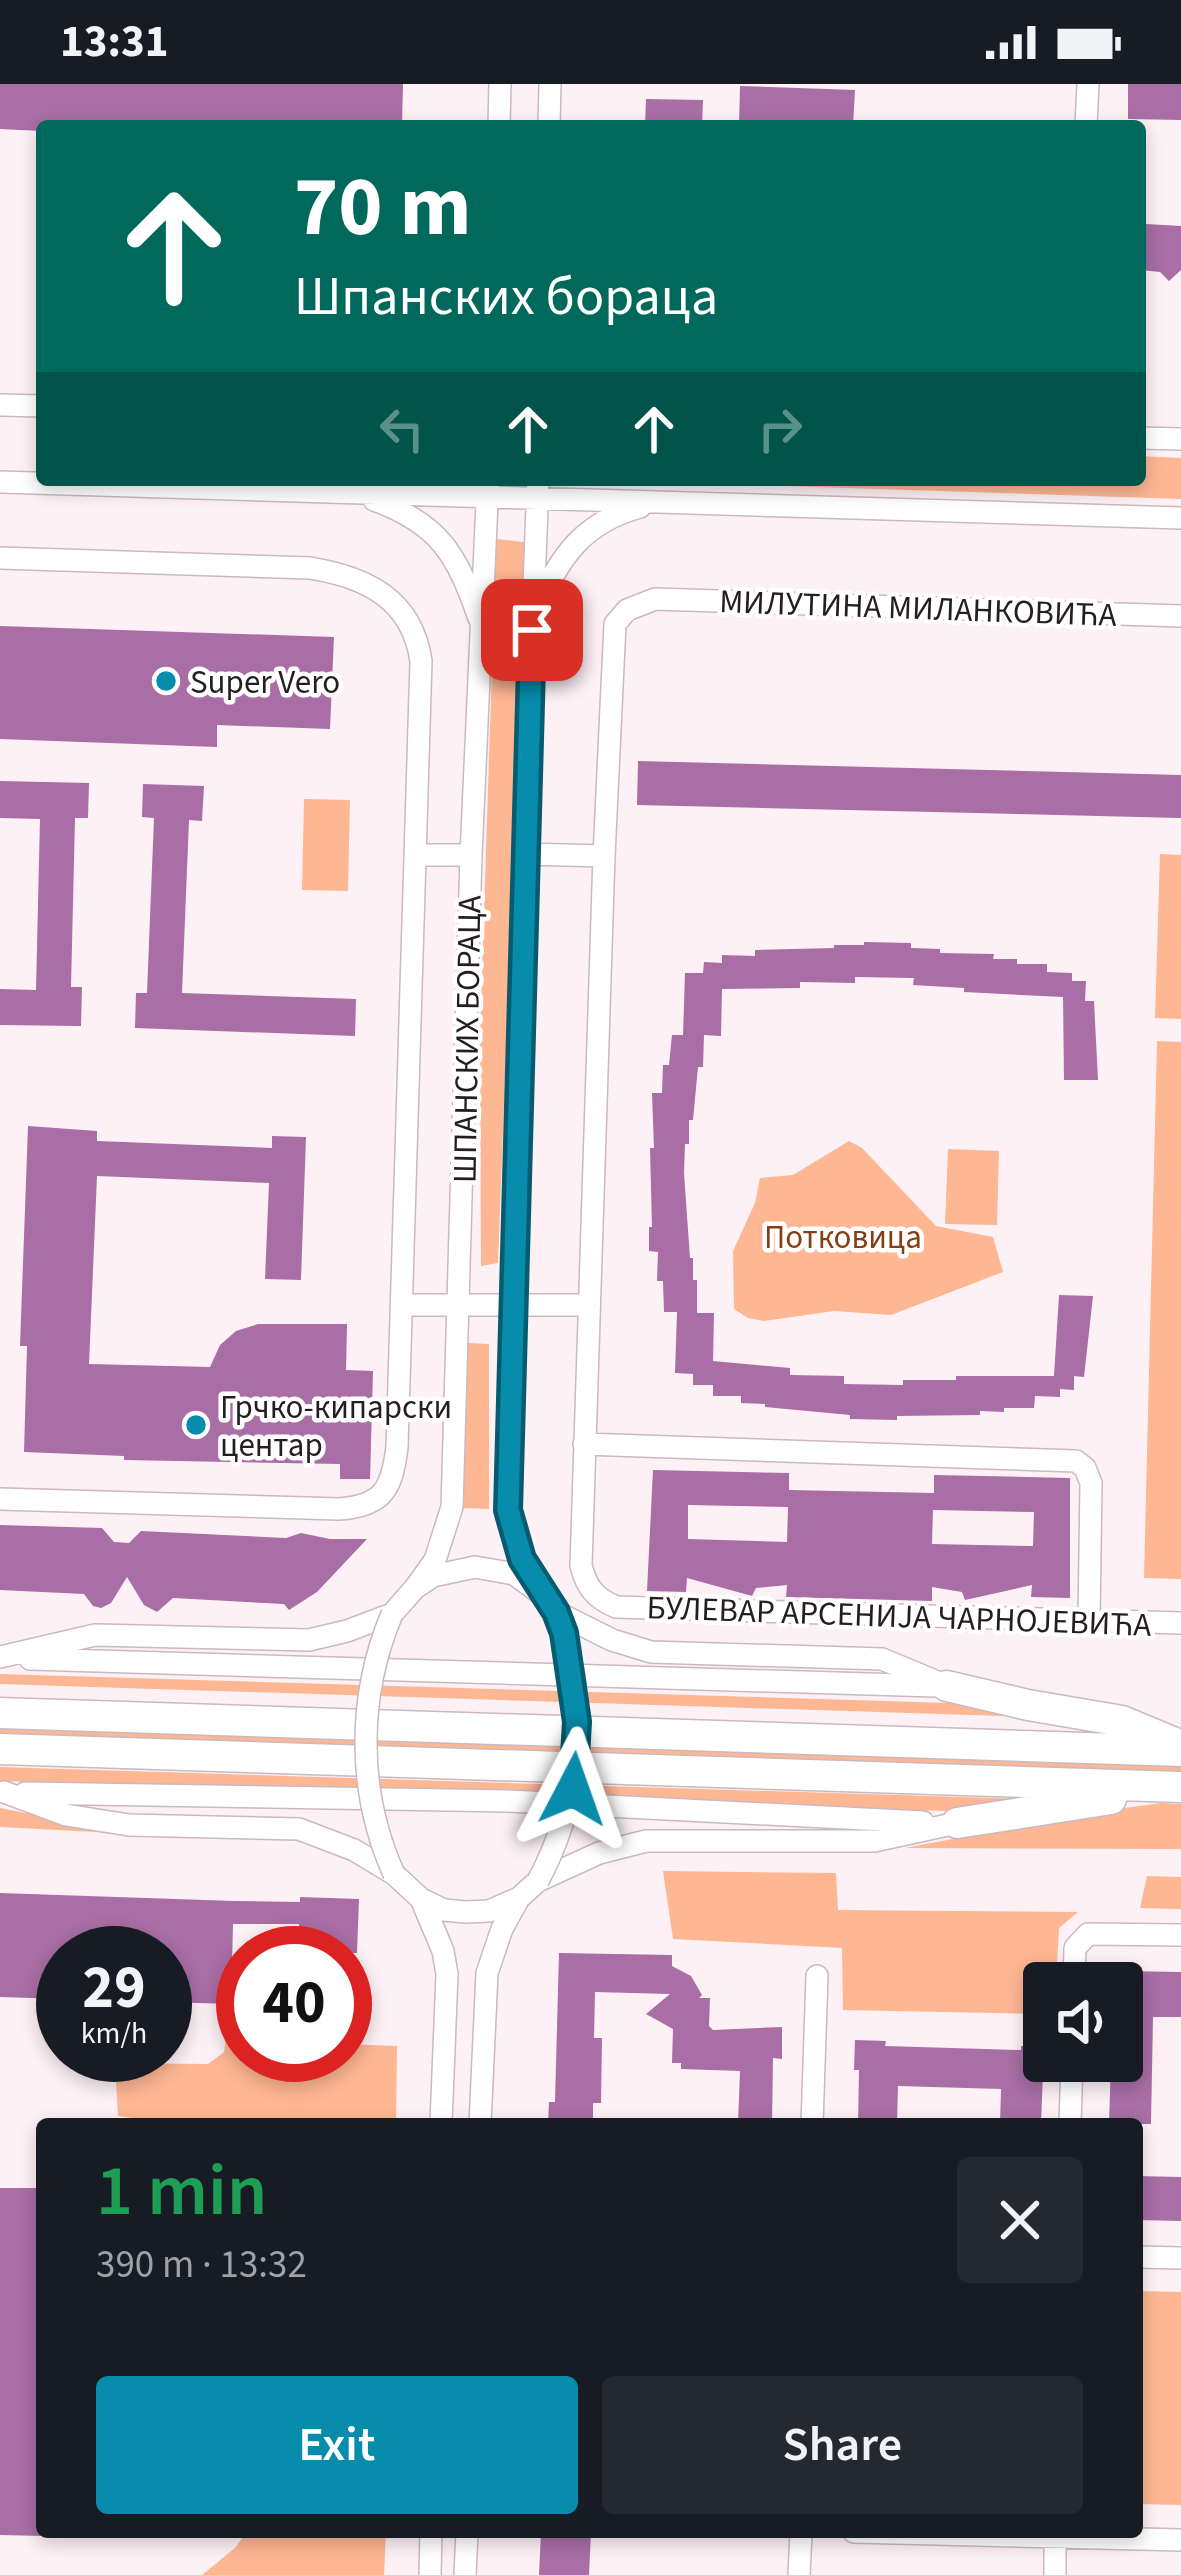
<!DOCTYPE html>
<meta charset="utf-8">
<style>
body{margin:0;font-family:"Source Sans 3",sans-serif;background:#242831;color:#f1f3f6;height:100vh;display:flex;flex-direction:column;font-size:45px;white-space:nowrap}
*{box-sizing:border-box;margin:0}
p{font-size:39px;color:#9ea1a6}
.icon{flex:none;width:66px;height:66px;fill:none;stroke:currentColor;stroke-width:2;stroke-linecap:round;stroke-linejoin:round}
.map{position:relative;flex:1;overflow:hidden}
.details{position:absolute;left:36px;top:2034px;width:1107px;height:420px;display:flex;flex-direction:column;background:#171b24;border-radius:12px;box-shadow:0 6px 18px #0003}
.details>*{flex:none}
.hud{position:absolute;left:36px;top:36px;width:1110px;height:366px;border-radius:12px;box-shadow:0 6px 18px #0003;background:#00695c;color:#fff;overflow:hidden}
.controls{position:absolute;left:1023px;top:1878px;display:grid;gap:24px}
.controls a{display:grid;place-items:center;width:120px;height:120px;border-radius:12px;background:#171b24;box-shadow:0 6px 18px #0003;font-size:60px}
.speed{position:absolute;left:36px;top:1842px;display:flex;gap:24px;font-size:60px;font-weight:700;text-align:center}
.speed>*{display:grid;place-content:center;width:156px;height:156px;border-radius:50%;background:#171b24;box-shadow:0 6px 18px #0003;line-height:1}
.speed small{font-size:30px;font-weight:400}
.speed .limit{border:18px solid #d22;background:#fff;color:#111}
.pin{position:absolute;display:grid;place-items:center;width:102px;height:102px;color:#fff;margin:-51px;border-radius:24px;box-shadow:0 6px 18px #0006}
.me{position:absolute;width:132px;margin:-66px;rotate:4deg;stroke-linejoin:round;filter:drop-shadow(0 0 9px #0008)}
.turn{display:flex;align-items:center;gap:42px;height:252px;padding:0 60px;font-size:54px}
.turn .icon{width:156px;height:156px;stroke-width:2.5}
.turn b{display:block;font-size:84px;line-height:102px}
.lanes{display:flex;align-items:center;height:114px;padding:0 60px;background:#0003;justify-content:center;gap:60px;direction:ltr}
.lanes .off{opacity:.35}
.round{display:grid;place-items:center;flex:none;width:126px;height:126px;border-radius:12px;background:#242831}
.headline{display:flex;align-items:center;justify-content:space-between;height:204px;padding:0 60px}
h1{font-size:72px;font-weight:600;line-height:90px;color:#1e9e55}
.action{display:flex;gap:24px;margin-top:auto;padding:24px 60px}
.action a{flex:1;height:138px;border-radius:12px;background:#078cac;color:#fff;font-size:48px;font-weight:600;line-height:138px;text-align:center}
.action a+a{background:#242831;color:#f1f3f6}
.status{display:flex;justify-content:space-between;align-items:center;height:84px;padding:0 60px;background:#171b24;direction:ltr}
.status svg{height:33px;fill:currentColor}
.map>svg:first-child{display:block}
</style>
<div class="status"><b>13:31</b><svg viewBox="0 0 49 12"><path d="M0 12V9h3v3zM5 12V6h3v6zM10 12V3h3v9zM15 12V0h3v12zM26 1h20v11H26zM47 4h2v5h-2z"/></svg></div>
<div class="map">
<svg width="1181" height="2491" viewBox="0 0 1181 2491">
<rect width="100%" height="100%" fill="#fef1f5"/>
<path fill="#feb793" d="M 1140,372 L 1181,374 L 1181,415 L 607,396 L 1140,396 Z
M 496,455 L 525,458 L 498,1179 L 481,1182 L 480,954 Z
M 304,715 L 350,716 L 348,807 L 302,806 Z
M 1160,770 L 1181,771 L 1181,935 L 1155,934 Z
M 1157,957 L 1181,958 L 1181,1495 L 1144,1494 Z
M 849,1057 L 862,1064 L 936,1142 L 993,1153 L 1003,1188 L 891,1231 L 834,1227 L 764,1237 L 748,1234 L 734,1225 L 733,1167 L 755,1119 L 760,1094 L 793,1091 Z
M 948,1065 L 999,1067 L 997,1141 L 945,1140 Z
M 468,1259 L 489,1260 L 489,1425 L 463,1424 Z
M 0,1590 L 950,1619 L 1033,1633 L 0,1600 Z
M 0,1637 L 1181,1674 L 1181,1688 L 0,1652 Z
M 0,1683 L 1022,1715 L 947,1727 L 0,1697 Z
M 1162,1719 L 1181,1720 L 1181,1765 L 905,1764 L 1095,1728 Z
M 0,1724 L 135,1750 L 0,1743 Z
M 663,1787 L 836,1789 L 838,1826 L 1078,1828 L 1059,1844 L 1056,1899 L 1044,1899 L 1044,1930 L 843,1926 L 842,1864 L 673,1855 Z
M 1147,1792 L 1181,1793 L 1181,1825 L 1140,1824 Z
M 226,1955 L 243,1956 L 243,1971 L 345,1971 L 345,1960 L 397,1962 L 396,2040 L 175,2040 L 118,2032 L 115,1979 L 208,1980 L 224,1968 Z
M 1137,2207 L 1181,2208 L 1181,2421 L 1137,2420 Z
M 246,2448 L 386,2448 L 384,2491 L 202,2491 L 236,2463 Z"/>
<path fill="#a86ea5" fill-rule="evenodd" d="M 0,0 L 403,0 L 402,42 L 42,42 L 42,47 L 0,45 Z
M 1128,0 L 1181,0 L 1181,36 L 1128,35 Z
M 740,2 L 855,6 L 853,42 L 739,42 Z
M 646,15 L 703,16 L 702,42 L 645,42 Z
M 1146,140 L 1181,142 L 1181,186 L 1169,197 L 1160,188 L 1140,186 L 1140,149 L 1146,148 Z
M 0,542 L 334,553 L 330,645 L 217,641 L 217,663 L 0,655 Z
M 638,677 L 1181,691 L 1181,734 L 637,721 Z
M 0,697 L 89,699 L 88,734 L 75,734 L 71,903 L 82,903 L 81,942 L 0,941 L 0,905 L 36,906 L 40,735 L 0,734 Z
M 143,700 L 204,702 L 202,737 L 189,736 L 182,909 L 356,915 L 355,952 L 135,944 L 136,909 L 147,909 L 154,734 L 142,733 Z
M 864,858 L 911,859 L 911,864 L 940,865 L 940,869 L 994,870 L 993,875 L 1017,875 L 1017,880 L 1047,880 L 1047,888 L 1072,889 L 1072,897 L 1086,897 L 1085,917 L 1094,917 L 1098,996 L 1064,996 L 1063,913 L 964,908 L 964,904 L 913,901 L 914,894 L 855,893 L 855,899 L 800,898 L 800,904 L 722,905 L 721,952 L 704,951 L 703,983 L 698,983 L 693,1036 L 689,1036 L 689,1060 L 685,1060 L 684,1089 L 690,1174 L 693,1174 L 693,1196 L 697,1196 L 697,1229 L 714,1229 L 713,1277 L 790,1284 L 790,1291 L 844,1292 L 844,1300 L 903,1301 L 903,1296 L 956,1296 L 956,1292 L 1054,1292 L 1059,1211 L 1093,1212 L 1084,1293 L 1074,1292 L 1074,1306 L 1060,1305 L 1060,1313 L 1035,1312 L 1034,1324 L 1004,1324 L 1004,1328 L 980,1327 L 980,1331 L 897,1332 L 897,1336 L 850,1335 L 850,1331 L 765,1323 L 765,1320 L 741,1319 L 741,1312 L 713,1312 L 713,1301 L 693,1301 L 693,1290 L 675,1289 L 677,1228 L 664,1228 L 663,1197 L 657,1197 L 658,1168 L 649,1167 L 649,1143 L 652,1143 L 650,1064 L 654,1064 L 652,1009 L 662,1009 L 663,981 L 669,981 L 672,951 L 683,951 L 685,889 L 703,889 L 704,878 L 722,879 L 722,871 L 755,872 L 755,866 L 834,864 L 834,861 L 864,861 Z
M 28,1042 L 97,1047 L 97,1057 L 272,1064 L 272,1052 L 306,1053 L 301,1196 L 265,1195 L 269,1099 L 97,1092 L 89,1280 L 210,1283 L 220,1261 L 236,1247 L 258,1240 L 347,1240 L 346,1286 L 373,1287 L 370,1395 L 340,1395 L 340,1380 L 124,1376 L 124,1372 L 24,1368 L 27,1262 L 20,1262 Z
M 653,1386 L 789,1389 L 789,1406 L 934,1409 L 934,1391 L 1070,1394 L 1070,1514 L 1031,1513 L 1032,1501 L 965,1516 L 962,1508 L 932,1503 L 932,1517 L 786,1513 L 787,1501 L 756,1504 L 752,1512 L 687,1494 L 686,1508 L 647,1507 ZM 688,1421 L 788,1423 L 787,1458 L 688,1455 ZM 933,1426 L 1034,1428 L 1033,1462 L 932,1460 Z
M 0,1441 L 102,1444 L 114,1458 L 129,1459 L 141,1447 L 286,1454 L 301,1449 L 330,1455 L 367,1455 L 317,1508 L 289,1526 L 284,1520 L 173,1514 L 157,1528 L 144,1521 L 127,1493 L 111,1519 L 101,1524 L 93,1522 L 84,1510 L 0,1506 Z
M 0,1809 L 234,1817 L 300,1818 L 300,1813 L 359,1815 L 357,1869 L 297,1869 L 299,1840 L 233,1840 L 231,1920 L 165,1918 L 165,1869 L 63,1869 L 63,1915 L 0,1913 Z
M 559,1869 L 672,1871 L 672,1882 L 691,1892 L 702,1911 L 699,1914 L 710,1914 L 709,1942 L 713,1946 L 782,1943 L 782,1975 L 773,1974 L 772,2040 L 738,2040 L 740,1987 L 681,1985 L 681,1979 L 672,1979 L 673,1945 L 646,1930 L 670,1910 L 595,1908 L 594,1954 L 602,1954 L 601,2019 L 593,2019 L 593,2040 L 548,2040 L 549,2018 L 555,2018 Z
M 1122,1887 L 1181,1888 L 1181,1933 L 1153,1933 L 1151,2040 L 1109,2040 L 1111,1977 L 1122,1977 Z
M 855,1956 L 886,1957 L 885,1962 L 1021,1966 L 1021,1962 L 1044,1962 L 1041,2040 L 1000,2040 L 1001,2005 L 898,2002 L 897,2040 L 858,2040 L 859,1986 L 854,1986 Z
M 1137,2092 L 1181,2093 L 1181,2137 L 1137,2136 Z
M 0,2104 L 42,2104 L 42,2452 L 0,2451 Z
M 541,2448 L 591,2448 L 589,2491 L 539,2491 Z"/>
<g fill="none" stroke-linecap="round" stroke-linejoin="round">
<defs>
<path id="minor" d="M 499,42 L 500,0
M 549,42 L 550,0
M 1086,42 L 1088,0
M 0,321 L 42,322
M 1140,354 L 1181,355
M 538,396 L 524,770 L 508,1426 L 522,1475 L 540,1509
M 0,398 L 1181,434
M 374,416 C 440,440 457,471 479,534
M 0,474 L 310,484 C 366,493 412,515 421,577 L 397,1363 C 392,1404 384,1422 339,1425 L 0,1415
M 538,522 C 560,472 584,438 640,423
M 1181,532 L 655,515 L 627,526 L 615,540 L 604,772 L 581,1482 C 587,1504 595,1514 616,1523 L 1181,1539
M 524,770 L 604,772
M 417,771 L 471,771
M 402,1221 L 588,1221
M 584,1360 L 1076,1377 L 1085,1384 L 1091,1399 L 1089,1536
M 415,1504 L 435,1476 L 452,1423 L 471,771 L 488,396
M 0,1573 L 95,1551 L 309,1556 L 347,1547 L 392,1530 L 415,1504 L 433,1492 L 475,1483 L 514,1490 L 540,1509 L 556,1528 L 612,1556 L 651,1568 L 882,1575 L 947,1602
M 30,1575 L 935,1602
M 4,1708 L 66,1731 L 129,1741 L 299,1745 L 354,1766 L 394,1790 L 421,1815 L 444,1826 L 465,1828 L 489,1827 L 519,1814 L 538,1797 L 599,1769 L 646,1757 L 874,1757 L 957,1739
M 25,1709 L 508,1717 L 923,1738
M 421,1815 L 443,1867 L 447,1890 L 441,2040
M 1074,1899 L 1075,1864 L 1088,1850 L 1181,1851
M 480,2040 L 487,1889 L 502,1845 L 519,1814
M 812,2040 L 817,1892
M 1070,2040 L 1072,1977
M 1137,2173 L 1181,2174
M 854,2448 L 1181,2456
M 430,2491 L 431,2448
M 465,2491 L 467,2448
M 799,2491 L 801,2448
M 1055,2491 L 1055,2455"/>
<path id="highway" d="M 947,1602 L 1028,1621 L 1122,1637 L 1175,1659
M 0,1629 L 1181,1667
M 0,1665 L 1181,1703
M 957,1739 L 1111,1715"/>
</defs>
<use href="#minor" stroke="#cab9bf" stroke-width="24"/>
<use href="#highway" stroke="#cab9bf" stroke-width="33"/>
<use href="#minor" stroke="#fff" stroke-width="21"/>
<use href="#highway" stroke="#fff" stroke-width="30"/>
<defs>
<path id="minor-bridge" d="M 392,1530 C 357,1613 357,1708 394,1790
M 538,1797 C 582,1714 591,1616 556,1528"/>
</defs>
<use href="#minor-bridge" stroke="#cab9bf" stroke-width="24" stroke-linecap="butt"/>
<use href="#minor-bridge" stroke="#fff" stroke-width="21"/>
</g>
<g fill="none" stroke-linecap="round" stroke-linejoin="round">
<defs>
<path id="route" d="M 532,546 L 508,1426 L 522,1475 L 556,1528 L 564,1549 L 577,1638 L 573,1705"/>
</defs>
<use href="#route" stroke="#055b70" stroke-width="30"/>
<use href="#route" stroke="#078cac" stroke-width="21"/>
</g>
<g fill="#078cac" stroke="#fff" stroke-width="4.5">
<circle cx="166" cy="597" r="12"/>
<circle cx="196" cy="1341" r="12"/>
</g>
<g text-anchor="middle" stroke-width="9" stroke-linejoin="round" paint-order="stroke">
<g font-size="33" fill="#251e21" stroke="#fff">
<text transform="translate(918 523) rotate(2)" y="12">МИЛУТИНА МИЛАНКОВИЋА</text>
<text transform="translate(466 955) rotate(-89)" y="12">ШПАНСКИХ БОРАЦА</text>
<text transform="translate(899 1531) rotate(2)" y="12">БУЛЕВАР АРСЕНИЈА ЧАРНОЈЕВИЋА</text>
</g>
<g font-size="33" fill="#251e21" stroke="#fff" text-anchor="start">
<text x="190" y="609">Super Vero</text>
<text x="220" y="1334">Грчко-кипарски<tspan x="220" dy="38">центар</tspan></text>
</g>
<g font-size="33" fill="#843f14" stroke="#fff">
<text x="843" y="1164">Потковица</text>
</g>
</g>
</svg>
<div class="controls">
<a><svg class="icon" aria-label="sound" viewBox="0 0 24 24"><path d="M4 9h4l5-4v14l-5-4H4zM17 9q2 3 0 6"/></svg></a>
</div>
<div class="speed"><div>29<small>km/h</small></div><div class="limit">40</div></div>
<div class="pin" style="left:532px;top:546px;background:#d93025"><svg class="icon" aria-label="arrive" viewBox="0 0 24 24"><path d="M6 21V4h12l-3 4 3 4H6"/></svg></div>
<svg class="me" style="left:573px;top:1705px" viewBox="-20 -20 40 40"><path d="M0-17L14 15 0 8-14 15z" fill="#078cac" stroke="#fff" stroke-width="4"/></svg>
<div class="hud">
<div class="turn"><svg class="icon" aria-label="ahead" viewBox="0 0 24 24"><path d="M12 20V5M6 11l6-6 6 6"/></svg><div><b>70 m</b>Шпанских бораца</div></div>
<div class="lanes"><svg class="icon off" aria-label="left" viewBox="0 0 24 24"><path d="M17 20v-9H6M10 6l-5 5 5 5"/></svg><svg class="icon" aria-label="ahead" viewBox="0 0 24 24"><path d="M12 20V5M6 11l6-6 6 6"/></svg><svg class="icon" aria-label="ahead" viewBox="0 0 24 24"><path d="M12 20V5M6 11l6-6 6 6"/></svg><svg class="icon off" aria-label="right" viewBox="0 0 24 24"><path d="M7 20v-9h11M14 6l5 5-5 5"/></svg></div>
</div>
<section class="details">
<div class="headline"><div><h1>1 min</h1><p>390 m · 13:32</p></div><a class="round"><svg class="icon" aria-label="close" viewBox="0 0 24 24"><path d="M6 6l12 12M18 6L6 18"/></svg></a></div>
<div class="action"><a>Exit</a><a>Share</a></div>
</section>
</div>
